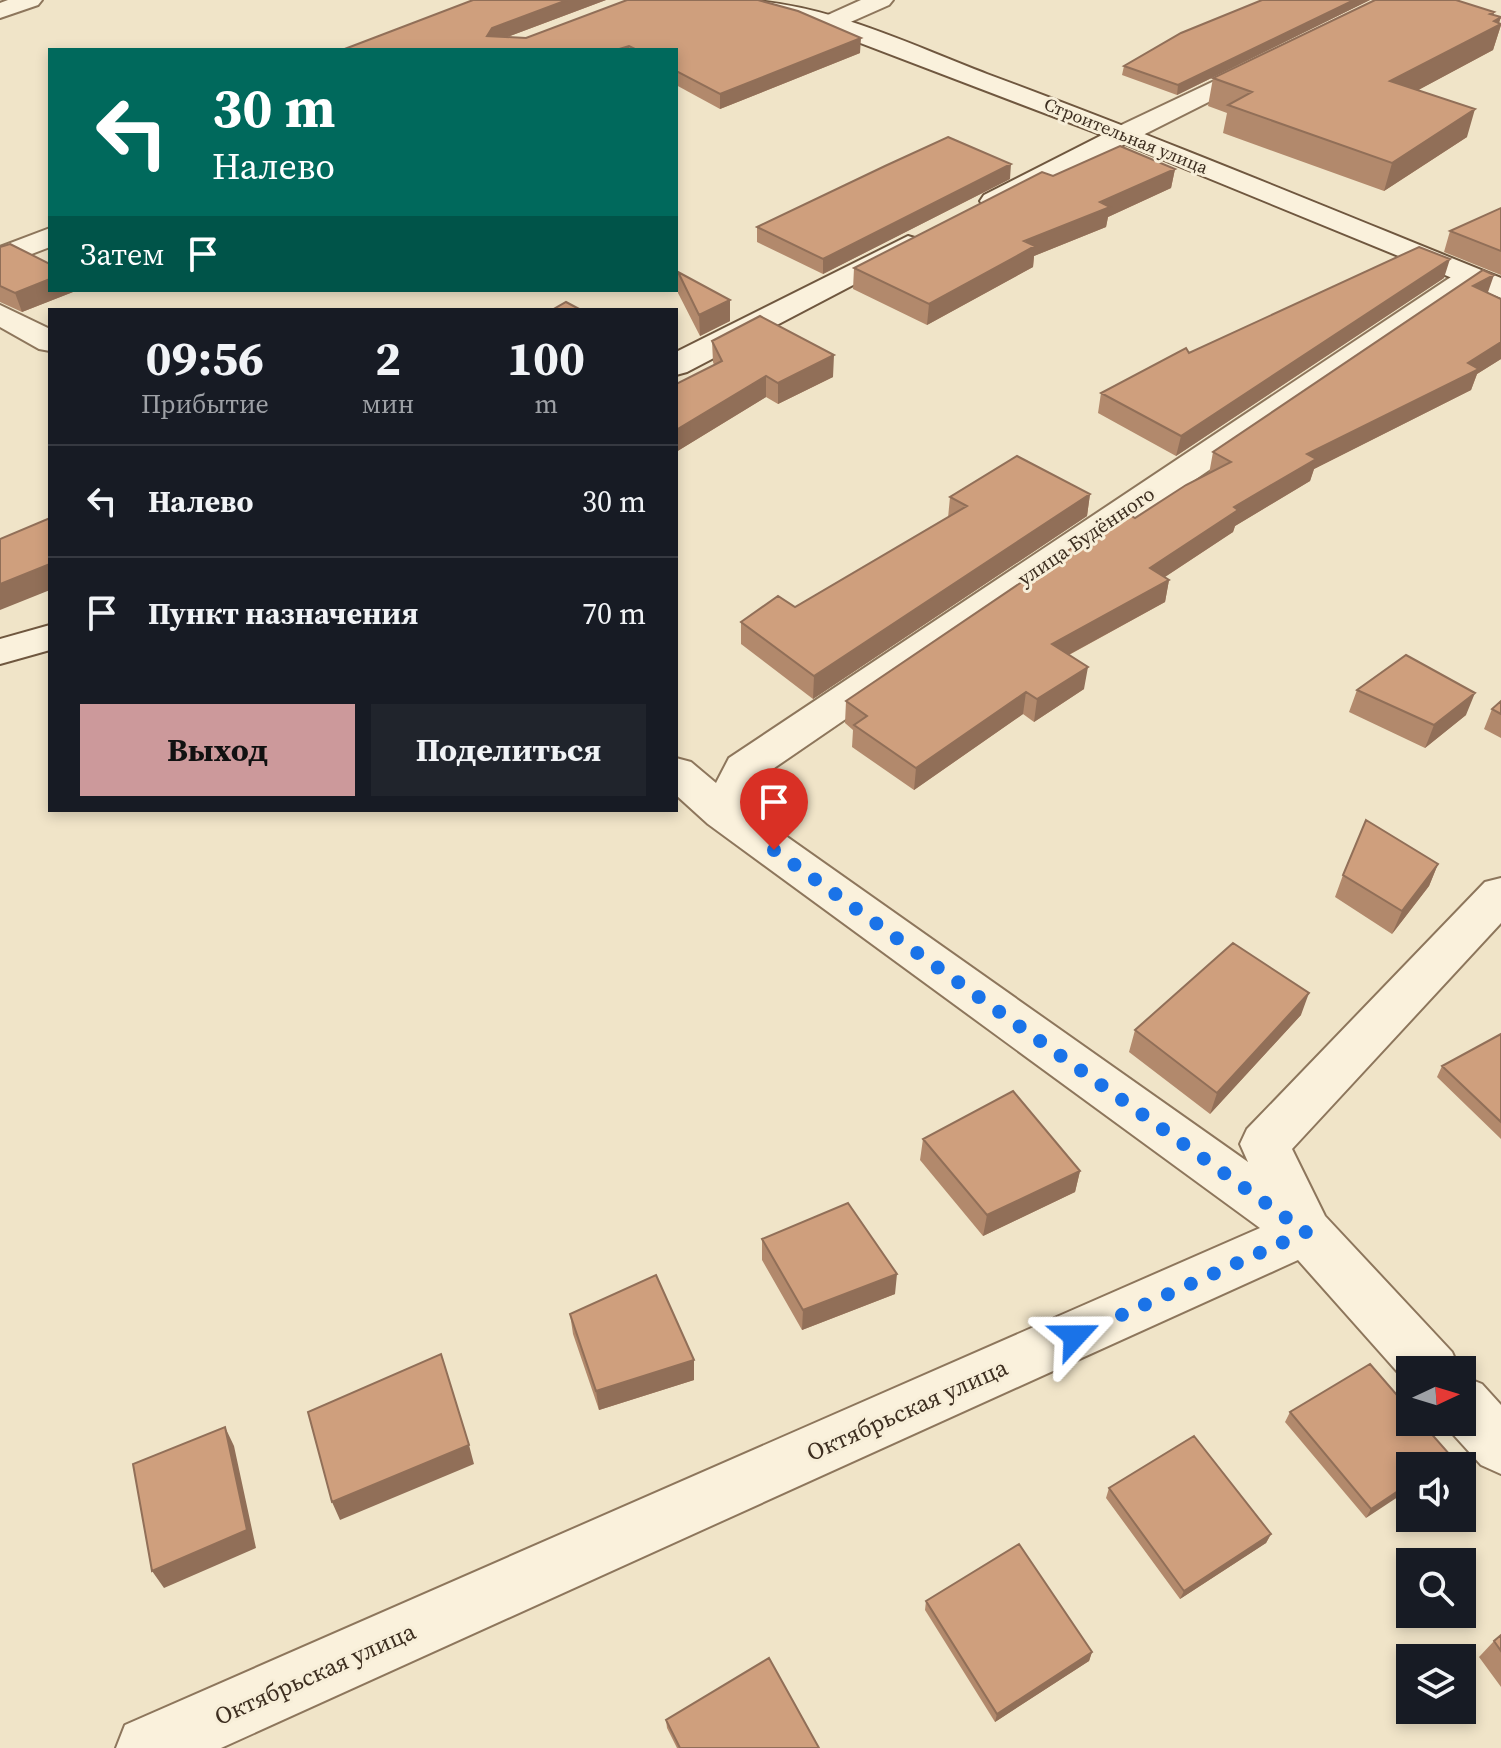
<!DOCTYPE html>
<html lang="ru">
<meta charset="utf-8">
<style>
body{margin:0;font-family:"Source Serif 4",serif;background:#20242c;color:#f1f3f6;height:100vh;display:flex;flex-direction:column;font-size:30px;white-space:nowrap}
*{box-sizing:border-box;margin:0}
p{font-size:26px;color:#9ea1a6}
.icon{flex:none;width:44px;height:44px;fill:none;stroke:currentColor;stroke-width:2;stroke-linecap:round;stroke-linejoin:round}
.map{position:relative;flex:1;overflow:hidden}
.sheet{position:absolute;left:48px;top:308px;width:630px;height:504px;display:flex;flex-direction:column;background:#171b24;border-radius:0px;box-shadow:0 4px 12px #0003}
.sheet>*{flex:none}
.top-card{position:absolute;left:48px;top:48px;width:630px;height:244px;border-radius:0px;box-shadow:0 4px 12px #0003;background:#00695c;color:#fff;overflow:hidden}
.needle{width:52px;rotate:86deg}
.tools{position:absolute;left:1396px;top:1356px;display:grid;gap:16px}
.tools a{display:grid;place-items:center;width:80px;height:80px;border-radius:0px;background:#171b24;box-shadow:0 4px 12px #0003;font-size:40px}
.pin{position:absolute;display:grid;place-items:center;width:68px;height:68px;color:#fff;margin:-82px -34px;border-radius:50% 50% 50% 0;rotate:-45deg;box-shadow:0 0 8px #0007}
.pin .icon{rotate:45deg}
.me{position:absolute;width:88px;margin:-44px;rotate:66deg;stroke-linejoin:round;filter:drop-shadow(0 0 6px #0008)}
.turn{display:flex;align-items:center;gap:28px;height:168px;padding:0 32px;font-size:36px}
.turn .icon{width:104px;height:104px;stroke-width:2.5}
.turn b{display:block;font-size:56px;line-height:68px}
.then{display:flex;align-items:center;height:76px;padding:0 32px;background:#0003;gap:16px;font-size:30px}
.eta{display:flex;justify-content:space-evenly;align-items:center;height:136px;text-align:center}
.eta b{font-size:48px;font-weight:700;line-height:56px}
.button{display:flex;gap:16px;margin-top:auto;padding:16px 32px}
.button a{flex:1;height:92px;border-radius:0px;background:#cc999b;color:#111;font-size:32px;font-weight:700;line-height:92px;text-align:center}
.button a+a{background:#20242c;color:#f1f3f6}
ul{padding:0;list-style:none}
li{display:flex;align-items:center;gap:24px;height:112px;padding:0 32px;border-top:2px solid #363941}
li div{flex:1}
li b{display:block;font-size:30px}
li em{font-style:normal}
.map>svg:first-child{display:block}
</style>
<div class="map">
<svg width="1501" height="1748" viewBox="0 0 1501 1748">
<rect width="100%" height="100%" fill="#f0e4c8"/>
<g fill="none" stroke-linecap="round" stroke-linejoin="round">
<defs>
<path id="street" d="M 8,0 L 42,0 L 38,5 L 0,18 L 0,3 Z
M 861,0 L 893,0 L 889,5 L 837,28 L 821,28 L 817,23 L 821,18 Z
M 1265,57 L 1274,59 L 1277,64 L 1274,69 L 1133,140 L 1115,140 L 1111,134 L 1115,128 Z
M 50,228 L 50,247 L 0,266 L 0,247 Z
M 1471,268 L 1482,271 L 1486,277 L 1482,283 L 761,777 L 746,808 L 1248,1162 L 1240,1144 L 1247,1129 L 1485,882 L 1501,878 L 1501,923 L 1292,1149 L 1325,1216 L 1452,1352 L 1460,1370 L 1410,1370 L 1410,1386 L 1298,1260 L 221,1748 L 116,1748 L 125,1725 L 1260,1228 L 708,824 L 676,795 L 676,758 L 691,762 L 716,783 L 729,758 L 1460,271 Z
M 0,305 L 50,329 L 50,351 L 39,349 L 0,327 Z
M 1462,1376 L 1482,1384 L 1501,1405 L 1501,1474 L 1481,1465 L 1442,1422 L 1462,1422 Z"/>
<path id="secondary" d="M 732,0 C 820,0 906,43 987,74 C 1160,138 1330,209 1501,278 L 1501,298 L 1125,144 L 1004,207 L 994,209 L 984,207 L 980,201 L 984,195 L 1102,135 L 821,28 L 736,5 Z
M 908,236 L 918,239 L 923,245 L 918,251 L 687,372 L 676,375 L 676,352 Z
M 50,625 L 50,650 L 0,664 L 0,639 Z"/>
</defs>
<use href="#street" stroke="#8d765c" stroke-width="4"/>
<use href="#secondary" stroke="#6f573f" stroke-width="4"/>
<use href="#street" fill="#faf1dc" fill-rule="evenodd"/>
<use href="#secondary" fill="#faf1dc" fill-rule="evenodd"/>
</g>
<path fill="#b2896c" d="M 473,0 L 606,0 L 507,37 L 860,53 L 720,109 L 676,85 L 676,50 L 342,50 Z
M 1262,0 L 1370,0 L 1177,95 L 1122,75 L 1124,66 Z
M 1494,12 L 1493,15 L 1501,17 L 1499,23 L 1501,23 L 1501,25 L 1493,50 L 1418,90 L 1467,137 L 1384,191 L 1223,133 L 1227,113 L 1208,106 L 1213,78 Z
M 1175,169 L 1171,188 L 1108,217 L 1106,227 L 1034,256 L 1033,267 L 927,325 L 853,289 L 854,268 L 1053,176 Z
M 1010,179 L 823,274 L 757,242 L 757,227 Z
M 1501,208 L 1501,275 L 1444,252 L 1450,231 Z
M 0,247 L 73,292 L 22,312 L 0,302 Z
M 678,272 L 730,300 L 730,321 L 700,336 L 678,293 Z
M 1444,278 L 1176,456 L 1098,413 L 1101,393 L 1189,353 Z
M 1487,293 L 1501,299 L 1501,359 L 1477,374 L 1471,390 L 1314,469 L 1310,481 L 1235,526 L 1233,532 L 1165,577 L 1169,580 L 1165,602 L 1069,655 L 1084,689 L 1034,722 L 1023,714 L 914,790 L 852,747 L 853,730 L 845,723 L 846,701 L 1135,518 L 1209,474 L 1213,452 Z
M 712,341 L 833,377 L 778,404 L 766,397 L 676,452 L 676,384 L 714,365 L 713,362 Z
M 1090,494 L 1087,516 L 813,699 L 741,644 L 741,622 L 795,607 L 948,518 L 950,497 Z
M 1357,690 L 1466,715 L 1425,748 L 1349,712 Z
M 1501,701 L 1501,738 L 1484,729 L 1492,709 Z
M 1438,864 L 1429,886 L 1392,934 L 1335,897 L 1343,875 Z
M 1301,1015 L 1210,1114 L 1129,1052 L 1135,1030 Z
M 1501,1034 L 1501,1139 L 1437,1077 L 1442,1066 Z
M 923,1139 L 1080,1171 L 1075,1192 L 983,1236 L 920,1160 Z
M 762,1239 L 895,1294 L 802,1330 L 762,1260 Z
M 570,1314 L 694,1360 L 694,1380 L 599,1410 L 573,1334 Z
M 1290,1412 L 1451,1456 L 1444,1466 L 1410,1466 L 1366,1518 L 1285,1422 Z
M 1109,1488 L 1271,1534 L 1266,1543 L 1180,1599 L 1106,1498 Z
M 926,1601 L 1092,1652 L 1089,1661 L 995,1722 L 925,1610 Z
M 1501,1635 L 1501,1687 L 1479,1657 L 1494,1641 Z
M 666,1720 L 819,1748 L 677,1748 L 667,1728 Z"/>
<path fill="#916f58" d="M 567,0 L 606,0 L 494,42 L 487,36 L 492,28 Z
M 1354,0 L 1370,0 L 1177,95 L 1178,85 Z
M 1494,12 L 1489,30 L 1494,21 L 1501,17 L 1498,25 L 1501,24 L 1501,25 L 1493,50 L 1383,109 L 1390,81 Z
M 861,38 L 860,53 L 720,109 L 720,94 Z
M 629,46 L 629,50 L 616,50 Z
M 1475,109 L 1467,137 L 1384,191 L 1392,163 Z
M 1011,164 L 1010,179 L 823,274 L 823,259 Z
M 1175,169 L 1171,188 L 1108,217 L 1106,227 L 1034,256 L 1033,267 L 927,325 L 929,304 L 1024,241 L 1100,202 Z
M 1450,259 L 1444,278 L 1176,456 L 1181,436 Z
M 1494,275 L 1487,295 L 1473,286 Z
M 50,279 L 50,290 L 72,290 L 73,292 L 22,312 L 15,293 Z
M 730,300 L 730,321 L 700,336 L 699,315 Z
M 1501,342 L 1501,359 L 1477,374 L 1471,390 L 1314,469 L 1310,481 L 1235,526 L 1233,532 L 1145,590 L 1150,568 L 1307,454 L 1468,363 Z
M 834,355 L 833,377 L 778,404 L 778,383 Z
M 766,376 L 766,397 L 676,452 L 676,430 Z
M 1090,494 L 1087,516 L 813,699 L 814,676 Z
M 50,564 L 50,590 L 0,610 L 0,584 Z
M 1169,580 L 1165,602 L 1048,666 L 1052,644 Z
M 1088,667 L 1084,689 L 1034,722 L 1037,699 Z
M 1026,692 L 1023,714 L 914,790 L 916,768 Z
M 1475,693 L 1466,715 L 1425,748 L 1434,725 Z
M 1438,864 L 1429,886 L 1392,934 L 1402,911 Z
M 1309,993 L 1301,1015 L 1210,1114 L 1217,1093 Z
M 1080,1171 L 1075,1192 L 983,1236 L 987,1215 Z
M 897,1274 L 895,1294 L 802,1330 L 803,1310 Z
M 694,1360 L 694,1380 L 599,1410 L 596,1391 Z
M 225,1427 L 234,1446 L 256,1548 L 164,1588 L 152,1571 Z
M 469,1445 L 474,1464 L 340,1520 L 332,1502 Z
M 1451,1456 L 1444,1466 L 1436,1466 Z
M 1410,1483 L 1410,1489 L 1366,1518 L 1371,1509 Z
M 1271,1534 L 1266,1543 L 1180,1599 L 1184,1591 Z
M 1092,1652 L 1089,1661 L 995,1722 L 997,1714 Z"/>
<path fill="#cf9f7d" stroke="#916f58" stroke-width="2" d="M 473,0 L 567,0 L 492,28 L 487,36 L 526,38 L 627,0 L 758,0 L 798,11 L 861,38 L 720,94 L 676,71 L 676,50 L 637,50 L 629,46 L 616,50 L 342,50 Z
M 1262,0 L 1354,0 L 1178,85 L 1124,66 L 1181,33 Z
M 1375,0 L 1456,0 L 1494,12 L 1490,14 L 1501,17 L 1494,21 L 1501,24 L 1390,81 L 1475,109 L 1392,163 L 1228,105 L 1252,92 L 1213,78 Z
M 948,137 L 1011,164 L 823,259 L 757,227 L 885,166 Z
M 1120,146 L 1175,169 L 1100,202 L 1110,207 L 1024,241 L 1035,246 L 929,304 L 854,268 L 1042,172 L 1053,176 Z
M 1501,208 L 1501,251 L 1450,231 Z
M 10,244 L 50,264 L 50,279 L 15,293 L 0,286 L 0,247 Z
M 1419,247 L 1450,259 L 1181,436 L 1101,393 L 1186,348 L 1189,353 Z
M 1483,270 L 1494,275 L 1473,286 L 1501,299 L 1501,342 L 1468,363 L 1479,369 L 1307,454 L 1316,459 L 1234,507 L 1238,510 L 1150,568 L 1169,580 L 1052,644 L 1088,667 L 1037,699 L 1026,692 L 916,768 L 854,725 L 867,716 L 846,701 L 1125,512 L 1135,518 L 1186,485 L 1231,462 L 1213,452 Z
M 678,272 L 730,300 L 699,315 Z
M 566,302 L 581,310 L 552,310 Z
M 760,316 L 834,355 L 778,383 L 766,376 L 676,430 L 676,384 L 722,361 L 712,341 Z
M 1017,456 L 1090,494 L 814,676 L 741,622 L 778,596 L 795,607 L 967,506 L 950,497 Z
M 50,518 L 50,564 L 0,584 L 0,539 Z
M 1406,655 L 1475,693 L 1434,725 L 1357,690 Z
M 1501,701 L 1501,714 L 1492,709 Z
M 1366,820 L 1438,864 L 1402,911 L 1343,875 Z
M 1233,943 L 1309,993 L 1217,1093 L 1135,1030 Z
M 1501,1034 L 1501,1122 L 1442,1066 Z
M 1013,1091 L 1080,1171 L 987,1215 L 923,1139 Z
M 848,1203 L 897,1274 L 803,1310 L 762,1239 Z
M 656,1275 L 694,1360 L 596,1391 L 570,1314 Z
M 441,1354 L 469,1445 L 332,1502 L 308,1412 Z
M 1370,1364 L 1410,1410 L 1410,1422 L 1421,1422 L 1451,1456 L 1436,1466 L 1410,1466 L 1410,1483 L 1371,1509 L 1290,1412 Z
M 225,1427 L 247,1530 L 152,1571 L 133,1464 Z
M 1194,1436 L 1271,1534 L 1184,1591 L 1109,1488 Z
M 1019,1544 L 1092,1652 L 997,1714 L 926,1601 Z
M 1501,1635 L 1501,1651 L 1494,1641 Z
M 769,1658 L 819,1748 L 680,1748 L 666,1720 Z"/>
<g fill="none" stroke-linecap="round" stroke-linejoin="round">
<path stroke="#1a73e8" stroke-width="14" stroke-dasharray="0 25.2" d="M 774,850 L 1306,1232 L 1075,1336"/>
</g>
<g text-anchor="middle" stroke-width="6" stroke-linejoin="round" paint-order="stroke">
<g font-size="18" fill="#3d2e20" stroke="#f7eed8">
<text transform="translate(1126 136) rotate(22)" y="6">Строительная улица</text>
</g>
<g font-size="20" fill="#3d2e20" stroke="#f7eed8">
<text transform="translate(1086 536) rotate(-34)" y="7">улица Будённого</text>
</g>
<g font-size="24" fill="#3d2e20" stroke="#f7eed8">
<text transform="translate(907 1410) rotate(-24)" y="8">Октябрьская улица</text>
<text transform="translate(315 1674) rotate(-24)" y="8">Октябрьская улица</text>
</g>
</g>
</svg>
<div class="tools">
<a><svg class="needle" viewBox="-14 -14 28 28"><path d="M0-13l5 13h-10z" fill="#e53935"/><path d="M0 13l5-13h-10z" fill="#9ea1a6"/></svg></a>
<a><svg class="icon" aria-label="sound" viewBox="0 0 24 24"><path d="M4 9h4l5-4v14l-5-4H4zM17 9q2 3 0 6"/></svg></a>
<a><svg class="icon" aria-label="search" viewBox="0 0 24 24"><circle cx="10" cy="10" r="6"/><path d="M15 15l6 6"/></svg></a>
<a><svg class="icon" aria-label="layers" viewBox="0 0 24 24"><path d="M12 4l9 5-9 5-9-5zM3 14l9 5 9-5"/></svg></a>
</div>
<div class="pin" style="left:774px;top:850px;background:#d93025"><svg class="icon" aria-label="arrive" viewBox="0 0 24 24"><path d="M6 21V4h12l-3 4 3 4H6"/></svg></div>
<svg class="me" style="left:1075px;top:1336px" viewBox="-20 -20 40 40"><path d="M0-17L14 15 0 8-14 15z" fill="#1a73e8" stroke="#fff" stroke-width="4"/></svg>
<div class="top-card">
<div class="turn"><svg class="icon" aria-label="left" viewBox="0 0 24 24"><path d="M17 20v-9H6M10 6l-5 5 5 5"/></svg><div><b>30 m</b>Налево</div></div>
<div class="then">Затем<svg class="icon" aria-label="arrive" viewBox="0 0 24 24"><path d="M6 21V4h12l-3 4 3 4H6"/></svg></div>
</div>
<section class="sheet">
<div class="eta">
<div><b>09:56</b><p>Прибытие</p></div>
<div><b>2</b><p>мин</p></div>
<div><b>100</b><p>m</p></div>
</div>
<ul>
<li><svg class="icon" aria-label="left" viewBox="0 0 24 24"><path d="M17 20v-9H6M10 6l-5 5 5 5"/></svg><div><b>Налево</b></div><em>30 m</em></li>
<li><svg class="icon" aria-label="arrive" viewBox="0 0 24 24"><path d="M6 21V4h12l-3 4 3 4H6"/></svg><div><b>Пункт назначения</b></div><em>70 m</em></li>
</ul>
<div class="button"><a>Выход</a><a>Поделиться</a></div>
</section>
</div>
